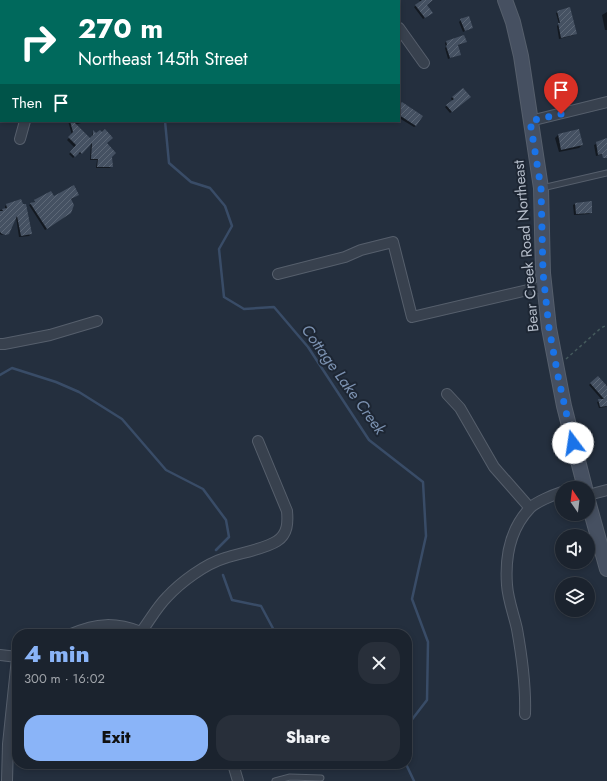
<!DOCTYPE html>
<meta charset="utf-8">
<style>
body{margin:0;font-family:Jost,sans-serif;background:#282f3a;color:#f1f3f6;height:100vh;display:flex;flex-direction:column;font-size:15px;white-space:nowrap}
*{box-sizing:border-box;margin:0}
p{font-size:13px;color:#a0a4aa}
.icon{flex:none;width:22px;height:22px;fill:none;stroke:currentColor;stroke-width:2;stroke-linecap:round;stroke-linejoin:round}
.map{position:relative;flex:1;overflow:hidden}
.details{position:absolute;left:12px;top:629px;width:400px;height:140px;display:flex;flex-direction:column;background:#1b232e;border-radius:16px;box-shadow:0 2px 6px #0003,0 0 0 1px #39404a}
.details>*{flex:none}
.top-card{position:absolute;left:0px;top:0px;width:400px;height:122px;box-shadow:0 2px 6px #0003,0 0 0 1px #39404a;background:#00695c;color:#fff;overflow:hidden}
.needle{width:26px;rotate:346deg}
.fabs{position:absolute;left:555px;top:481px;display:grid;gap:8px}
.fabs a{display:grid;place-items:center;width:40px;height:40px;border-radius:50%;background:#1b232e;box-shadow:0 2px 6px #0003,0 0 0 1px #39404a;font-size:20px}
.pin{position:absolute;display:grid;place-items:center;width:34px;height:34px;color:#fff;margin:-41px -17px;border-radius:50% 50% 50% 0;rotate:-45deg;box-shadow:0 0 4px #0007}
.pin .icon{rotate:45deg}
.me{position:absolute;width:44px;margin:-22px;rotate:346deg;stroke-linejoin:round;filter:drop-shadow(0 0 3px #0008)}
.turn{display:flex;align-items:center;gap:14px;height:84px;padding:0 12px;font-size:18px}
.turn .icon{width:52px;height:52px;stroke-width:2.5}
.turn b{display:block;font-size:28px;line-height:34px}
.then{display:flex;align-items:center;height:38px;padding:0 12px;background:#0003;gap:8px;font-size:15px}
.round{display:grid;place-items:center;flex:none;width:42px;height:42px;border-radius:16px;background:#282f3a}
.summary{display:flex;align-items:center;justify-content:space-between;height:68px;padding:0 12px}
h1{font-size:24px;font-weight:800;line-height:30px;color:#8ab4f8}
.button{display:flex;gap:8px;margin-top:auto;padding:8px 12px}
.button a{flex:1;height:46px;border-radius:16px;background:#8ab4f8;color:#111;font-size:16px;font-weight:800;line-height:46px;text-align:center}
.button a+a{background:#282f3a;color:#f1f3f6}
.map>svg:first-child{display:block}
</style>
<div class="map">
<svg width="607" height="781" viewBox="0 0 607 781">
<defs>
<pattern id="building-hatch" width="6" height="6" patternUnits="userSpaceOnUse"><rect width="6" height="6" fill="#455162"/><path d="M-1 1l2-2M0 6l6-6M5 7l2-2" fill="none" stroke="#5d6877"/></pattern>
</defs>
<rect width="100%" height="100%" fill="#242f3e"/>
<path fill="#0007" d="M 65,0 L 85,0 L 85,1 Z
M 291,0 L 307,0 L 305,1 Z
M 419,0 L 433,0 L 426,5 L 430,14 L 423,19 L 414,7 L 421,2 Z
M 558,12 L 576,33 L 574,35 L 559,39 L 557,26 L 559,24 L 556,13 Z
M 607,12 L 607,30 L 605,30 L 602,15 Z
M 461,20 L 472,27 L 463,32 L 459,22 Z
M 446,42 L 466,42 L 457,46 L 460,54 L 448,59 L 445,48 L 446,47 L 445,43 Z
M 452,97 L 468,99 L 450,113 L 445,107 L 453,101 L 451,99 Z
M 399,107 L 416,126 L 414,127 L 399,118 Z
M 68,121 L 87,121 L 75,125 L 90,139 L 92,138 L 93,131 L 106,143 L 111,157 L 111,166 L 110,168 L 96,168 L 97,160 L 90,160 L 91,143 L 80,154 L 78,153 L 73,158 L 69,154 L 75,148 L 67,140 L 72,135 Z
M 579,130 L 582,145 L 579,148 L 559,152 L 555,138 L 558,135 Z
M 607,139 L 607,153 L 596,156 L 594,145 Z
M 78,195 L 70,200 L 68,215 L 45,230 L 29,205 L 33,203 L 35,201 L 53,197 Z
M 575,204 L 591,212 L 589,214 L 574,215 L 573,205 Z
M 7,205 L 22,205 L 31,234 L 29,236 L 19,237 L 16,217 L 8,233 L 2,235 L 0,234 L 0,210 L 5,209 L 5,206 Z
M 591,383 L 607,385 L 607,406 L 606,407 L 599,408 L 597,402 L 602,400 L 589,385 Z"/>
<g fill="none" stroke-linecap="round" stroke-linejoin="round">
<path stroke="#394c67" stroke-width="2.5" d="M 156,1 L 157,0
M 165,121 L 169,163 L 191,182 L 210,188 L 225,206 L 232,226 L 219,249 L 224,297 L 244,309 L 274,307 L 308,347 L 369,440 L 423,482 L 426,536 L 412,599 L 428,642 L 427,700 L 407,726
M 0,375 L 12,368 L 56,382 L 79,392 L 122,419 L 166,470 L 203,489 L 226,520 L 229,537 L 216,550
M 223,575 L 232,600 L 261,606 L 276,634
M 406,764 L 414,781"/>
</g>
<path fill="url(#building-hatch)" d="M 422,0 L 433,0 L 427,5 L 433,13 L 425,18 L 415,5 Z
M 570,7 L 577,34 L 561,38 L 558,23 L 560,23 L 557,11 Z
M 469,16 L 473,28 L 465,31 L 460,19 Z
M 464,35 L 467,42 L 458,45 L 461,55 L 450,58 L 446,46 L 447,45 L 446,41 Z
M 463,88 L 471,97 L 452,112 L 446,105 L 454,99 L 452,97 Z
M 402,102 L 423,116 L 416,126 L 399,115 L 399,107 Z
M 70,121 L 73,121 L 90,138 L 93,135 L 93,130 L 96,133 L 100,130 L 102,132 L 105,129 L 113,138 L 107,143 L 116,153 L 112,157 L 113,167 L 97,167 L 98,159 L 91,159 L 92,143 L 82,154 L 80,152 L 75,157 L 70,152 L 76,145 L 68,137 L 73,132 Z
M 579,129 L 583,145 L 561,150 L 558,134 Z
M 607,138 L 607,158 L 603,158 L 602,154 L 598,155 L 596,142 Z
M 74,185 L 79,195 L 71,199 L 74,205 L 71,213 L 47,229 L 30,203 L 35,202 L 34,200 L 51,191 L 54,196 Z
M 21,199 L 23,204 L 26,204 L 32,234 L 21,236 L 17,216 L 9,234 L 6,235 L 2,234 L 0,232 L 0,211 L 3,211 L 2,209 L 7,208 L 6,204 Z
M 592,201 L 592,213 L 576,214 L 575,203 Z
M 598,376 L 607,386 L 607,406 L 600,407 L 598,399 L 604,399 L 590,383 Z"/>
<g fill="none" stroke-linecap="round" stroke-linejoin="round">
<defs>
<path id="lane" d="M 542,188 L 607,173
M 275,781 L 290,777 L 321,778"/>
<path id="street" d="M 262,0 L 263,1
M 37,1 L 38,0
M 399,28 L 424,63
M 530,121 L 607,102
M 20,139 L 25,121
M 278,274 L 345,257 L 361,250 L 393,242 L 412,317 L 545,286
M 0,344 L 4,344 L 50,335 L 97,321
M 447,394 L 460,408 L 494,467 L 530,508
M 588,495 L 607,490
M 71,634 C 97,623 115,622 141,632 C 150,620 157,607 167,597 C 181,582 205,564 225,558 C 240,553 265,549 277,541 C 288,534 288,522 287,511 L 258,441
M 0,655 L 17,657
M 525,714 C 526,686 522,657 517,629 C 514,615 508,600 507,585 C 505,558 510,529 530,508 C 536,502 553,495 562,492
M 233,764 L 238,781
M 7,781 L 8,744 L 17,658"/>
<path id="secondary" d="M 505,0 L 513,22 L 521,56 L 541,188 L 543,273 L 549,328 L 564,406 L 585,488
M 588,501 L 607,569"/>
</defs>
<use href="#lane" stroke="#565f6c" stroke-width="7"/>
<use href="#street" stroke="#565f6c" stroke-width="12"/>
<use href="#secondary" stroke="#565f6c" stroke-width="16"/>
<path stroke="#44595c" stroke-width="1.5" stroke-dasharray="3 3" stroke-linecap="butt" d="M 566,359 L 601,328 L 607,325"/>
<use href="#lane" stroke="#38414e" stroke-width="5"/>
<use href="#street" stroke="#38414e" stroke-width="10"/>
<use href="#secondary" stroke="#465061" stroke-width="14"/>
</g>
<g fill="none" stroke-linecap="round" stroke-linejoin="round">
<path stroke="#1a73e8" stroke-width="7" stroke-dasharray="0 12.6" d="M 561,114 L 530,121 L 541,188 L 543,273 L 549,328 L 558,376 L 573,443"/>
</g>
<g text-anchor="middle" stroke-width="4" stroke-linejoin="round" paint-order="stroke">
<g font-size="15" fill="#b4bcc9" stroke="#1d2633">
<text transform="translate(526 246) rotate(-95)" y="5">Bear Creek Road Northeast</text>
</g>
<g font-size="16" font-style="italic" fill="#7c92b1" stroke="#1d2633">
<text transform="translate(344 379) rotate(54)" y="6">Cottage Lake Creek</text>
</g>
</g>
</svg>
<div class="fabs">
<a><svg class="needle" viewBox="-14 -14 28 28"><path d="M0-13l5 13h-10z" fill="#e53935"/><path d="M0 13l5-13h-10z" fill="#a0a4aa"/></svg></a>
<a><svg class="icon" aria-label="sound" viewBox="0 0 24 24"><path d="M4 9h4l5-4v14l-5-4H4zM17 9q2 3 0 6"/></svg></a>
<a><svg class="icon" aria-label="layers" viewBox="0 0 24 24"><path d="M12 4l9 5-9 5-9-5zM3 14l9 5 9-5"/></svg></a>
</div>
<div class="pin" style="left:561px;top:114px;background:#d93025"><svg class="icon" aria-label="arrive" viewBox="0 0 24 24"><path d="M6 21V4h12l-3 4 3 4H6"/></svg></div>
<svg class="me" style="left:573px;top:443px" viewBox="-20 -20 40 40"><circle r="19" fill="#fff"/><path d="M0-13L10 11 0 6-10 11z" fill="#1a73e8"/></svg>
<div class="top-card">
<div class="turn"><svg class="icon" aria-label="right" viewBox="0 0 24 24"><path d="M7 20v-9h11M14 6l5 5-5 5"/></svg><div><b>270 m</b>Northeast 145th Street</div></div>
<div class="then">Then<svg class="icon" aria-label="arrive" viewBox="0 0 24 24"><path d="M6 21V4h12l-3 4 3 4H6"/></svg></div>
</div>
<section class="details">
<div class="summary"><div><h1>4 min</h1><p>300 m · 16:02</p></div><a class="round"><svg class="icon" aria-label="close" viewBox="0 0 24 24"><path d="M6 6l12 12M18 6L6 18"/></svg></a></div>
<div class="button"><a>Exit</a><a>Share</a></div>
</section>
</div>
